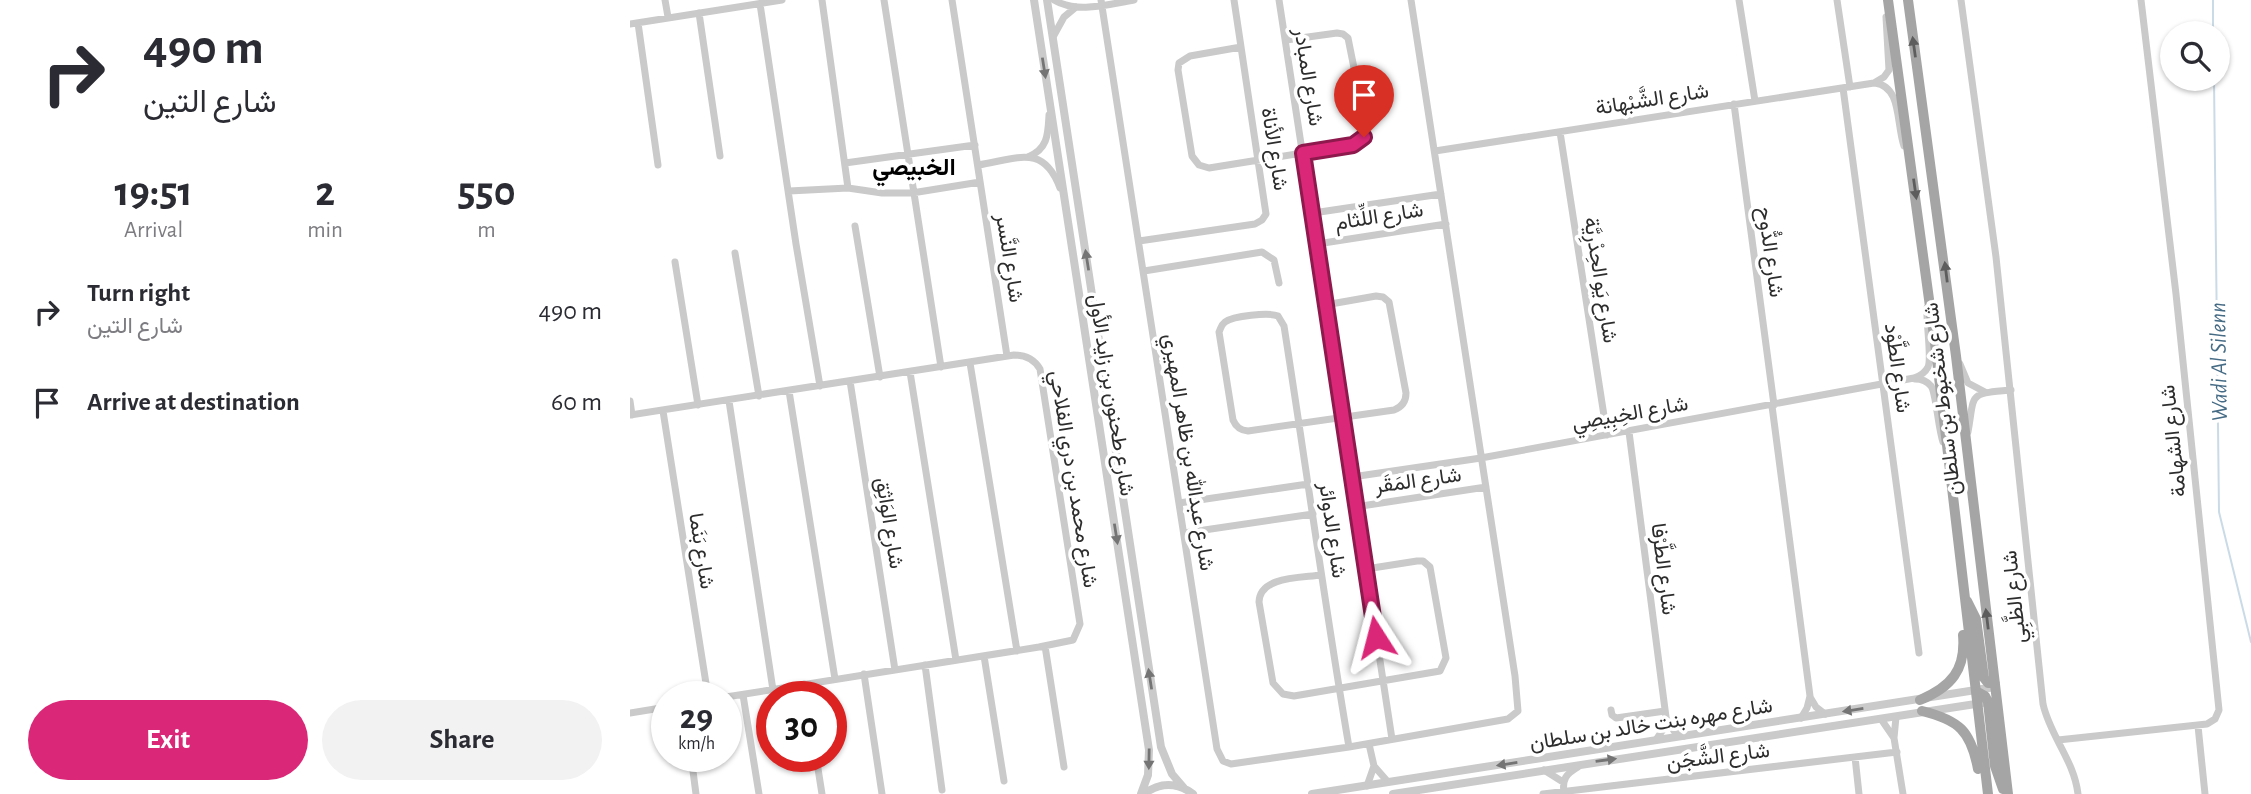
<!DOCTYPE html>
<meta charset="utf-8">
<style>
body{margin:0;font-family:"Alegreya Sans",Vazirmatn,sans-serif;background:#f2f2f3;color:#2b2b33;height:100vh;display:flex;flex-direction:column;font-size:26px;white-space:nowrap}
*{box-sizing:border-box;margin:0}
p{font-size:23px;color:#7c7c81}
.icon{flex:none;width:38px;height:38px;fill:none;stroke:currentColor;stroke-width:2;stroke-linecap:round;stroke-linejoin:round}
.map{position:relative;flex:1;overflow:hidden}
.details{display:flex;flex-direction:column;background:#fff;width:630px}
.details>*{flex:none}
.guide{background:#fff;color:#2b2b33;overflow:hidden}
.buttons{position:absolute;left:1530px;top:21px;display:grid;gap:14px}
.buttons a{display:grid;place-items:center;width:70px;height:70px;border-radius:50%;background:#fff;box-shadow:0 2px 5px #0004;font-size:35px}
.speed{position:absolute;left:21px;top:681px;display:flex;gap:14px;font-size:35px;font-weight:700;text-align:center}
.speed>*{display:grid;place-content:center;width:91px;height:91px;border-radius:50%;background:#fff;box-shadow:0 2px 5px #0004;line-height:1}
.speed small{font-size:18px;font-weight:400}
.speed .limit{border:10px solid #d22;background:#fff;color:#111}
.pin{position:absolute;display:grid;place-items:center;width:60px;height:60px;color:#fff;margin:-72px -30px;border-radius:50% 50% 50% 0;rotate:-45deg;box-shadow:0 0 7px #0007}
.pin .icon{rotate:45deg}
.me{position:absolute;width:77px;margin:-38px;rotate:351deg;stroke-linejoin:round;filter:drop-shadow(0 0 5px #0008)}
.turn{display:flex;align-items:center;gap:24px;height:147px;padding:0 28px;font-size:32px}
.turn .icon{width:91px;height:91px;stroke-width:2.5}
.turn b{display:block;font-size:49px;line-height:60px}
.eta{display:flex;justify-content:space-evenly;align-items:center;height:119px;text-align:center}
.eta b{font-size:42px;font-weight:600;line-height:49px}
.action{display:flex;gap:14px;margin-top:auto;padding:14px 28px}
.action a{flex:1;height:80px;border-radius:42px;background:#db2777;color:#fff;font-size:28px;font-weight:600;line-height:80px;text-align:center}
.action a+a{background:#f2f2f3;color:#2b2b33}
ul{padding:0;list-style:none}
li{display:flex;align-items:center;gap:21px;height:91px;padding:0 28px}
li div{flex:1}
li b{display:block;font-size:26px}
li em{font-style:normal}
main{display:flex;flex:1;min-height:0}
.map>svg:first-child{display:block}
</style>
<main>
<section class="details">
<div class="guide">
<div class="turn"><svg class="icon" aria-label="right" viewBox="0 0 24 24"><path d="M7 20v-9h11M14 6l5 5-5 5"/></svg><div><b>490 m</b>شارع التين</div></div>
</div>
<div class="eta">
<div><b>19:51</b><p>Arrival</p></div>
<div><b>2</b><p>min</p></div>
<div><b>550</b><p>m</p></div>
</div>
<ul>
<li><svg class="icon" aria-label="right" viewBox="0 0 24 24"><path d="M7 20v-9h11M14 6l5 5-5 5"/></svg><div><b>Turn right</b><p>شارع التين</p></div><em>490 m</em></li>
<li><svg class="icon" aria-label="arrive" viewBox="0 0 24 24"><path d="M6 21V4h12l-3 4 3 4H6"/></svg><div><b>Arrive at destination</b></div><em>60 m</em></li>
</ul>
<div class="action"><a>Exit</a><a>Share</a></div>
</section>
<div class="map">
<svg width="1621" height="794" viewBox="0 0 1621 794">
<rect width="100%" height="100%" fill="#fff"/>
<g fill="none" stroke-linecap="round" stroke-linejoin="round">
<path stroke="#cadbe7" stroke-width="2" d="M 1583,0 L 1583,33
M 1584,79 L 1589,512 L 1621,642"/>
<path stroke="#cacaca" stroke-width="7" d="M 35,0 L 38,17
M 192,0 L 218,188
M 254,0 L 311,367
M 322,0 L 377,356
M 424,0 C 447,14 479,4 504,0
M 471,0 L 587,749 L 593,761 L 601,764 L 719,747 L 878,719 L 888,711 L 885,676 L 781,0
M 649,0 L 762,739
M 1109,0 L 1125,101
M 1207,0 L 1220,87
M 1331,0 L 1366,257 L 1413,704 C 1420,736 1444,760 1448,794
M 130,4 L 166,244 L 190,386
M 69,13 L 90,156
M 8,23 L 28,165
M 0,24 L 152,0
M 423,37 L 434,17 L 446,7
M 611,47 L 560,56 L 549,63 L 548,70 L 562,156 L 569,165 L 579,168 L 728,144 L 734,137 L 736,128 L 718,38 L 713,34 L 707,33 L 656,40
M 1245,83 C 1272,87 1266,123 1274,146
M 1213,88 L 1289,653
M 1104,104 L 1144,405
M 930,132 L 977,435
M 805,151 L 1244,83 L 1254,77 L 1259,70 L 1256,17
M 398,157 C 418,149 418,134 419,115
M 215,163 L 345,145
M 348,165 C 387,159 413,143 430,188
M 159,191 L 218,188 L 252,193 L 282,193 L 350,182
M 683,213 L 811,194
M 225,226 L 250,377
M 509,241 L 625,224 L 632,220 L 636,214 L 604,0
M 687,244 L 816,224
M 105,253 L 129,396
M 45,262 L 68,405
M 514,271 L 632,252 L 644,260 L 649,283
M 695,305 L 746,296 L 753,297 L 759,302 L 776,393 C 776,401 772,407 764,410 L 618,431 C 610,430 606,427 603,420 L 589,332 C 591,328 591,325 595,322 C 603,316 639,312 648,316 L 654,326 C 676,466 695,607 719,747
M 340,363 L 387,651
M 1330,364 L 1338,383 L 1355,392
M 280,372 L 326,660
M 1285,379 C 1291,379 1297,381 1301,386 C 1306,392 1308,428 1313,442
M 220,381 L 265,670
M 159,391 L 205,679
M 0,401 L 2,415
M 99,401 L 143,690
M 1142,406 L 1180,696 L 1177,708 L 1171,718
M 33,411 L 78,696
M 0,415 L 384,355 C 396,355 404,359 410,369 L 450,624 L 443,640 L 409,647 L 96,697
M 999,432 L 1036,717 L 1034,728 L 1026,740
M 1338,432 C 1345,393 1337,394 1381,390
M 722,477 L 851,458 L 1284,378 C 1290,376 1295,373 1298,367 C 1302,359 1296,322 1297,308
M 549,503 L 678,484
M 725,507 L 856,487
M 554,533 L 683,514
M 691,575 C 671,578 630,576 629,602 L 643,683 L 653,694 L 664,696 L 810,671 L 816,658 L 800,567 L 793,561 L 787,561 L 736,569
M 415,646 L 434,767
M 354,656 L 374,781
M 295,665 L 312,790
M 234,674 L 252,794
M 174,684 L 176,696
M 113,695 L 129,794
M 1180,697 L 1186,707 L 1195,714
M 981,710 L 982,715 L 986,718 L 1035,711
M 0,713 L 37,707
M 1036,718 L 1044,731 L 1054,736
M 1251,719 L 1264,738 L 1273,794
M 1568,726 L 1575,794
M 1264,738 L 1266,717
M 1428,740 L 1577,724 L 1585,719 L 1589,710 L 1546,294 L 1511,0
M 739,744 L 744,766 L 758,782
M 61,756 L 66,794
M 186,756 L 192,794
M 1225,757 L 1229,794
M 914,770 L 933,782
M 737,786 L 744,766
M 934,793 C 932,779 936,774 948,767
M 913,794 L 1267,752"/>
<path stroke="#cacaca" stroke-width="8" d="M 404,0 L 519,750 L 518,775 L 511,794
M 417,0 L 531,747 L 542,774 L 554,788
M 514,794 C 530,782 547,782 563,794
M 682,794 L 1365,687
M 763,794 L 1352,703"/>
<path stroke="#a5a5a5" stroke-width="10" d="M 1258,0 L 1305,343 L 1358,794
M 1278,0 L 1326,356 L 1378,794
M 1337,601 L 1346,619 L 1354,678 L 1358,683 L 1365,683
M 1346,691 L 1355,696 L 1358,702 L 1365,766 L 1373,789
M 1290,700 C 1321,687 1336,670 1333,635
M 1292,711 C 1329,720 1341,731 1348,769"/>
</g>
<defs><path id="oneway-solid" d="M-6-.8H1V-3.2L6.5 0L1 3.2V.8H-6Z" transform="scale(1.75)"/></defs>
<g fill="#5d5d5d">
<use href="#oneway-solid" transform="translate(1284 47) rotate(-98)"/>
<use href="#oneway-solid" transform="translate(1285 189) rotate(82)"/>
<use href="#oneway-solid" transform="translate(1316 272) rotate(-97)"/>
<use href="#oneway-solid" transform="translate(1357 619) rotate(-97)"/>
</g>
<g fill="#747474">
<use href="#oneway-solid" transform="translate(414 68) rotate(81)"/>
<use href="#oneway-solid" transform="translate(457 260) rotate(-99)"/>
<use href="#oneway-solid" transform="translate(486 534) rotate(81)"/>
<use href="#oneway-solid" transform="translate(520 679) rotate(-99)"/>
<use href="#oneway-solid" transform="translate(1223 710) rotate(171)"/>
<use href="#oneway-solid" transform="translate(519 759) rotate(91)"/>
<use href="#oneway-solid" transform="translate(976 760) rotate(-8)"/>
<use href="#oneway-solid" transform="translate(877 764) rotate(171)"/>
</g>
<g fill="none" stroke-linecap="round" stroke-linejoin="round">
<defs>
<path id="route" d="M 734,137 L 723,145 L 673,153 L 746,637"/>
</defs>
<use href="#route" stroke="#8e194d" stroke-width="18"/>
<use href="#route" stroke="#db2777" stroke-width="12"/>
</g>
<g text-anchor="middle" stroke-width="7" stroke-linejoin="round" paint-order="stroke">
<g font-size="21" fill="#2d2d2d" stroke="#fff">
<text transform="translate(679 77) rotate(81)" y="7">شارع المبادر</text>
<text transform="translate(1022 99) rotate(-9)" y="7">شارع الشَّبْهانة</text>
<text transform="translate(645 149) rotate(81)" y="7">شارع الأناة</text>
<text transform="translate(749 216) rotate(-9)" y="7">شارع اللِّثام</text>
<text transform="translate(1141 252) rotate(82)" y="7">شارع الدُّوح</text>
<text transform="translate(380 258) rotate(81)" y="7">شارع النَّسر</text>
<text transform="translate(971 280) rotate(81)" y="7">شارع يَو الحِدْرِيَّة</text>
<text transform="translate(1268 368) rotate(82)" y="7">شارع الطَّوْد</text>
<text transform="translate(482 395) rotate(81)" y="7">شارع طحنون بن زايد الأول</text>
<text transform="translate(1312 399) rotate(-97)" y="7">شارع شخبوط بن سلطان</text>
<text transform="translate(1000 413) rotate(-10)" y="7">شارع الخِبِيصِي</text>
<text transform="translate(1543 441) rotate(-96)" y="7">شارع الشهامة</text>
<text transform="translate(559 452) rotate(81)" y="7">شارع عبدالله بن ظاهر المهيري</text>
<text transform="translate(444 479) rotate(81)" y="7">شارع محمد بن دري الفلاحي</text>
<text transform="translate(788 480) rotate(-8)" y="7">شارع المَقَر</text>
<text transform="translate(260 523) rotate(81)" y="7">شارع الوَاثِق</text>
<text transform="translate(703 530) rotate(82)" y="7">شارع الدوائر</text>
<text transform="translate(72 551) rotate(81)" y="7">شارع بَنَما</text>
<text transform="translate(1034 569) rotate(83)" y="7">شارع الطَّرْفا</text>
<text transform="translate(1384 597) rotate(-96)" y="7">شارع الظَّبِي</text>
<text transform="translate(1021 724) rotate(-9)" y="7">شارع مهره بنت خالد بن سلطان</text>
<text transform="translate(1088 756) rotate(-7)" y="7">شارع الشَّجَن</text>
</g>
<g font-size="23" font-style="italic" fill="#456b85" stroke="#fff">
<text transform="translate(1588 362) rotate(-91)" y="8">Wadi Al Silenn</text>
</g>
<g font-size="24" font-weight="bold" fill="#000" stroke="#fff">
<text x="284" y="175">الخبيصي</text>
</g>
</g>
</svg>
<div class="buttons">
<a><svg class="icon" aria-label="search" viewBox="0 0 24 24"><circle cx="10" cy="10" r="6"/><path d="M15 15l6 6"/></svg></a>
</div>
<div class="speed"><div>29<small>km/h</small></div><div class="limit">30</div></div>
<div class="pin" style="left:734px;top:137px;background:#d93025"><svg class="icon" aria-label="arrive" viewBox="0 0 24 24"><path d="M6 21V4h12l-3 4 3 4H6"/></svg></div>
<svg class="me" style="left:746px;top:637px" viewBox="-20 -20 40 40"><path d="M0-17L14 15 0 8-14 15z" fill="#db2777" stroke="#fff" stroke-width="4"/></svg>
</div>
</main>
